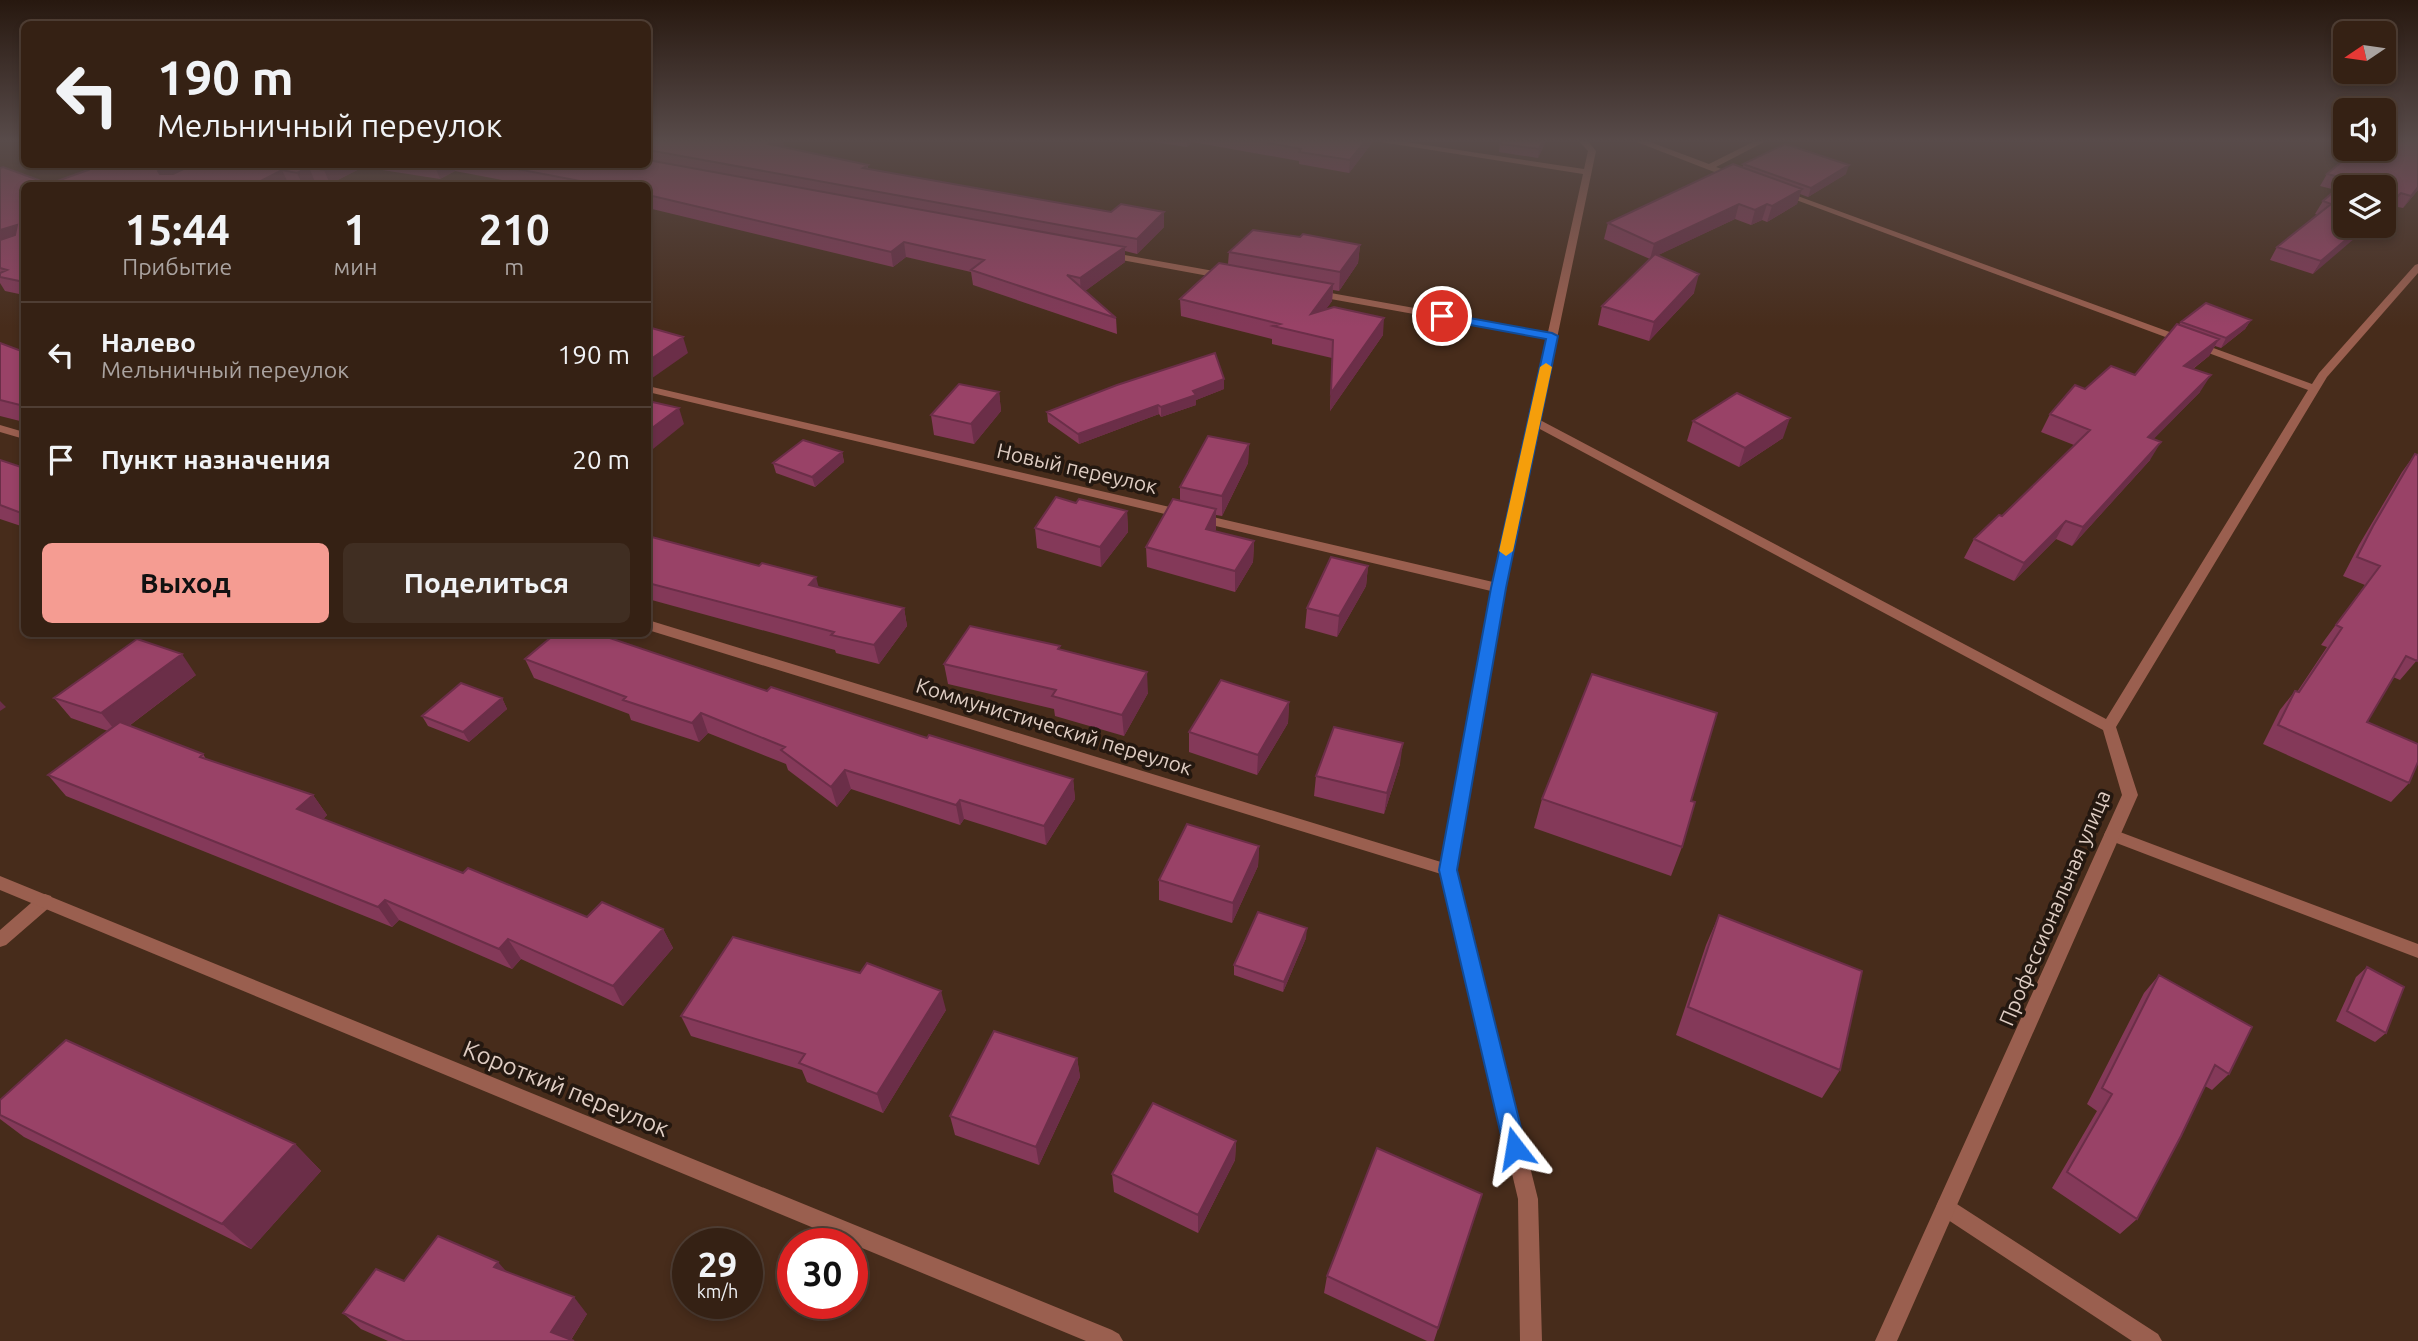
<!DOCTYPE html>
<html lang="ru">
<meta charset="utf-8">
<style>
body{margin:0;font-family:Ubuntu,sans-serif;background:#402e22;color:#f1f3f6;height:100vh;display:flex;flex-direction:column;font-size:26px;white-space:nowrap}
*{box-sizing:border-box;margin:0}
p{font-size:23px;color:#aaa3a0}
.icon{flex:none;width:38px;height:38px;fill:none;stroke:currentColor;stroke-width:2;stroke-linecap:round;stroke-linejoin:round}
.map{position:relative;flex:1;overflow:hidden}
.side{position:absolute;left:21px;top:182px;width:630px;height:455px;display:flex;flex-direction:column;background:#352114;border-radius:10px;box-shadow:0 4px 10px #0003,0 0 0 2px #4f3e34}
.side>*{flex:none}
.guide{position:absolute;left:21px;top:21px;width:630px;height:147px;border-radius:10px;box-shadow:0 4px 10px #0003,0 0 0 2px #4f3e34;background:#352114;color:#f1f3f6;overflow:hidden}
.needle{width:46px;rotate:257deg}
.fabs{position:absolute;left:2333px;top:21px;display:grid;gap:14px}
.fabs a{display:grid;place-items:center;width:63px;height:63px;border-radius:10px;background:#352114;box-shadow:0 4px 10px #0003,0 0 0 2px #4f3e34;font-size:35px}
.speed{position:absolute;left:672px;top:1228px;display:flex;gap:14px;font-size:35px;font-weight:700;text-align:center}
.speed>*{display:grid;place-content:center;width:91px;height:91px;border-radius:50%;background:#352114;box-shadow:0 4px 10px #0003,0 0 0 2px #4f3e34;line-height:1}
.speed small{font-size:18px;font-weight:400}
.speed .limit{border:10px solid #d22;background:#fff;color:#111}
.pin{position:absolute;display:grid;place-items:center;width:60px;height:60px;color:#fff;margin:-30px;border:4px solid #fff;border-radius:50%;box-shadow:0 2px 7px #0007}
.me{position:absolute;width:77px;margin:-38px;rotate:346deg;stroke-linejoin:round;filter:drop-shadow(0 0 5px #0008)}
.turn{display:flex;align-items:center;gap:24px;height:147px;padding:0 21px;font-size:32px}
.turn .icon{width:91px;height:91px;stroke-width:2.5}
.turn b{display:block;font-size:49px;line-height:60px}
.eta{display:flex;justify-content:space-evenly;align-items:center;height:119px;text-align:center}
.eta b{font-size:42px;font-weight:700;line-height:49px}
.action{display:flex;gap:14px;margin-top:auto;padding:14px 21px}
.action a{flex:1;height:80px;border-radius:10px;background:#f59c92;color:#111;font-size:28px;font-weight:700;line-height:80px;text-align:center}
.action a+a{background:#402e22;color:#f1f3f6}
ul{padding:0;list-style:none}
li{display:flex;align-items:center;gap:21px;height:105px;padding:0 21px;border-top:2px solid #4f3e34}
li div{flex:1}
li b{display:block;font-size:26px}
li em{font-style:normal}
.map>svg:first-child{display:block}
</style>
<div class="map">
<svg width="2418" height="1341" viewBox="0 0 2418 1341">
<rect width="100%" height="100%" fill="#472c1b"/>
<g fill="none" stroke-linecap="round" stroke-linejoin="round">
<path fill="#9a5f4f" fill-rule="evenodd" d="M 2112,829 L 2418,944 L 2418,958 L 2106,839 L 2104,835 L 2106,831 Z
M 45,894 L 51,896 L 53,901 L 51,906 L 6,945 L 0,947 L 0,930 L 39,896 Z
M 1946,1197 L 2158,1334 L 2162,1341 L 2132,1341 L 1939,1214 L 1936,1207 L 1939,1200 Z"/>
<path fill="#9a5f4f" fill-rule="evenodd" d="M 1362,139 L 1386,139 L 1584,169 L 1588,151 L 1577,139 L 1586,139 L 1596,151 L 1540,420 L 2106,719 L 2308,390 L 1777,193 L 1784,191 L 2312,384 L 2319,373 L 2415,265 L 2418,264 L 2418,273 L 2327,377 L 2116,727 L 2138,795 L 1897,1341 L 1875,1341 L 2122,795 L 2103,730 L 1538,428 L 1505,588 L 1456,870 L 1538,1199 L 1542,1341 L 1520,1341 L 1518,1199 L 1441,874 L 648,630 L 648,620 L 1441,862 L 1491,591 L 648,392 L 648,386 L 1493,582 L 1547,338 L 1314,296 L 1309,293 L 1314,290 L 1548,332 L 1583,174 Z
M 1629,139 L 1642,139 L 1709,164 L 1759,139 L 1770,139 L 1716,167 L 1738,175 L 1738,179 L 1735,180 Z
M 1108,252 L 1225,273 L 1230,276 L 1225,279 L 1105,257 L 1103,255 Z
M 0,425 L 24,432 L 24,439 L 0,432 Z
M 0,876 L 1112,1330 L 1119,1334 L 1123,1341 L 1086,1341 L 0,890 Z"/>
</g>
<path fill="#843959" d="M 648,139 L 782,139 L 784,147 L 868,165 L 868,169 L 1164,227 L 1137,254 L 1125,251 L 1125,262 L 1085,291 L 1116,318 L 1117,334 L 973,285 L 971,272 L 906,257 L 893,267 L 648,208 L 648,186 L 533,186 L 455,171 L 440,179 L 363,167 L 330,184 L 315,182 L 308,186 L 24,186 L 24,295 L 5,291 L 0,283 L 0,168 L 49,184 L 88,170 L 101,164 L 648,164 Z
M 1132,139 L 1373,139 L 1372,143 L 1349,173 L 1299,164 L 1299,161 L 1192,142 L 1187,147 Z
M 1547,139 L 1538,158 L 1499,152 L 1500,144 Z
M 1743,164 L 1846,174 L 1808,197 L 1800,194 L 1797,204 L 1767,222 L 1762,220 L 1751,225 L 1735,219 L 1658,255 L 1694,293 L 1649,341 L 1598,325 L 1602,306 L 1650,259 L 1604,239 L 1608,223 L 1743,167 Z
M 2327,174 L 2418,190 L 2403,208 L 2393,206 L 2384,213 L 2384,187 L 2345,226 L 2313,274 L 2270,260 L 2277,247 L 2318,215 L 2315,214 L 2323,201 L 2336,190 L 2320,186 Z
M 1300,237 L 1360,245 L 1358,263 L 1339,291 L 1333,290 L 1332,301 L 1326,309 L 1383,335 L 1330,411 L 1332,358 L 1272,344 L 1272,339 L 1181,316 L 1180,299 L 1228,264 L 1229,252 Z
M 2251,320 L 2245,329 L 2221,348 L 2215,346 L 2209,356 L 2193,369 L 2200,392 L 2153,439 L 2150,460 L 2072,546 L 2056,539 L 2014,581 L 1964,558 L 1974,539 L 2002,516 L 2074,445 L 2041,432 L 2050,414 L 2085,389 L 2135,375 L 2181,322 Z
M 0,343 L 24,352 L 24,422 L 0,416 Z
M 1224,389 L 1196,400 L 1196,405 L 1161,417 L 1159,414 L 1079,444 L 1048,422 L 1047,412 Z
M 999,392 L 1001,411 L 974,444 L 934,435 L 931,415 Z
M 1693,421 L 1783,438 L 1739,467 L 1687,441 Z
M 1249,444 L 1248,463 L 1222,516 L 1216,515 L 1216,529 L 1215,531 L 1254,541 L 1253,562 L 1235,592 L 1147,567 L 1146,547 L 1180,500 L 1180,487 Z
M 842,452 L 844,462 L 815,487 L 776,473 L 773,463 Z
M 2415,454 L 2418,659 L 2400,680 L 2393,677 L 2367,722 L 2409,783 L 2391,802 L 2263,744 L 2280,710 L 2295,691 L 2297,692 L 2327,647 L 2321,645 L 2365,585 L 2343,576 L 2359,545 L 2402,472 Z
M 0,460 L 24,468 L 24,527 L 0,519 Z
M 1076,503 L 1127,511 L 1128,532 L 1101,567 L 1037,548 L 1035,528 Z
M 648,536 L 759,566 L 819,587 L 904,608 L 907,626 L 879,664 L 836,653 L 835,650 L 648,599 Z
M 1368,566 L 1366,586 L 1337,637 L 1305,628 L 1307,608 Z
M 370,634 L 392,634 L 385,639 Z
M 1060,649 L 1148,693 L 1124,736 L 1055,716 L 1054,709 L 948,684 L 944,664 Z
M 525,659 L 767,691 L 927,738 L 1073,779 L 1075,799 L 1046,845 L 964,819 L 960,825 L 851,789 L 837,807 L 788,770 L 786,764 L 708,733 L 699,742 L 631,720 L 629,714 L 534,678 Z
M 196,675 L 129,726 L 203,754 L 206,759 L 313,795 L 327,815 L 323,819 L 463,873 L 587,917 L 663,929 L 673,948 L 623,1006 L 521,959 L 512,969 L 399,920 L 392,927 L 66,796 L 48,775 L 108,731 L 71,718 L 54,698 Z
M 502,698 L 507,709 L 469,742 L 428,726 L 422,716 Z
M 1289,702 L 1288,723 L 1257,775 L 1189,752 L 1189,732 Z
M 1400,764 L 1384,814 L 1314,796 L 1316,776 Z
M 1542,799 L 1691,801 L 1682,847 L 1671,876 L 1534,828 Z
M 1259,846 L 1258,866 L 1232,923 L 1159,900 L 1159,880 Z
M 1719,915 L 1840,1070 L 1822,1098 L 1676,1035 L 1706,945 Z
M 1306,938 L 1283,992 L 1234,975 L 1234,965 Z
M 2367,967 L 2386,1033 L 2375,1042 L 2336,1021 L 2356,977 Z
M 2159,975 L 2229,1074 L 2212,1090 L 2205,1086 L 2137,1219 L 2120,1234 L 2052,1188 L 2097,1111 L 2087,1104 L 2144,993 Z
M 946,1010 L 883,1113 L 807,1082 L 802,1070 L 691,1036 L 681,1016 Z
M 1077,1058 L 1080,1077 L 1039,1165 L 955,1135 L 950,1116 Z
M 0,1100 L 295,1144 L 321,1171 L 251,1249 L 24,1137 L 0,1119 Z
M 1236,1141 L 1235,1160 L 1198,1233 L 1114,1192 L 1112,1174 Z
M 1482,1194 L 1434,1341 L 1427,1341 L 1324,1293 L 1327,1276 Z
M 507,1272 L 587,1314 L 571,1340 L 574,1341 L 388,1341 L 361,1329 L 343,1313 L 404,1281 Z"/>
<path fill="#6b2e48" d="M 777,139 L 782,139 L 785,150 L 769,144 Z
M 1187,139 L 1192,139 L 1192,142 L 1187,147 Z
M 1367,139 L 1373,139 L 1372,143 L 1349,173 L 1350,160 Z
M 1544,139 L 1547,139 L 1538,158 L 1539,149 Z
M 171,164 L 208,164 L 165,185 L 158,171 Z
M 335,164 L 362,164 L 363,167 L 330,184 L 324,170 Z
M 434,164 L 452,164 L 455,171 L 440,179 Z
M 1849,165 L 1846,174 L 1808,197 L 1811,188 Z
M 309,167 L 315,182 L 308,186 L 303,186 L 297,173 Z
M 282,170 L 289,185 L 287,186 L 251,186 Z
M 2418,187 L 2418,190 L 2403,208 L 2411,196 Z
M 1802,189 L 1797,204 L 1767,222 L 1772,206 Z
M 2401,193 L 2393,206 L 2384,213 L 2384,208 Z
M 1739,204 L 1735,219 L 1650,259 L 1654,244 Z
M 1767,204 L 1762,220 L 1751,225 L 1755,210 Z
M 1164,212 L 1164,227 L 1137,254 L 1137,239 Z
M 17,225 L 24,237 L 0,248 L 0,230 Z
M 2362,226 L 2369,226 L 2313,274 L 2321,261 Z
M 904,242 L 906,257 L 893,267 L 891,252 Z
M 1360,245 L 1358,263 L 1339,291 L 1340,272 Z
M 1125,247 L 1125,262 L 1081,294 L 1080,278 Z
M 1699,274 L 1694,293 L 1649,341 L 1654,322 Z
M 1333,284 L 1332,301 L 1310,331 L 1311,314 Z
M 1384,318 L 1383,335 L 1330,411 L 1331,393 Z
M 2251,320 L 2245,329 L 2221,348 L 2226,338 Z
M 683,337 L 688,353 L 648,381 L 648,361 Z
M 2219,339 L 2209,356 L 2174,383 L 2184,366 Z
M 2211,375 L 2200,392 L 2138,455 L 2148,437 Z
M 1224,379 L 1224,389 L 1196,400 L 1196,405 L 1161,417 L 1161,407 L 1193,391 Z
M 999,392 L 1001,411 L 974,444 L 971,424 Z
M 1158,405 L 1159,414 L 1079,444 L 1078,434 Z
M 679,408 L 684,424 L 648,453 L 648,431 Z
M 1790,418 L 1783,438 L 1739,467 L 1745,448 Z
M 2161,442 L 2150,460 L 2072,546 L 2083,527 Z
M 1249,444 L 1248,463 L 1222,516 L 1222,496 Z
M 842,452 L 844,462 L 815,487 L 812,477 Z
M 1216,509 L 1216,529 L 1206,549 L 1206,529 Z
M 1127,511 L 1128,532 L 1101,567 L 1100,547 Z
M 2066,521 L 2056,539 L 2014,581 L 2024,563 Z
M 1254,541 L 1253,562 L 1235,592 L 1235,571 Z
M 1368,566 L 1366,586 L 1337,637 L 1339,616 Z
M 816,577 L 821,596 L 809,585 Z
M 904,608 L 907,626 L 879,664 L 874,645 Z
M 382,634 L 392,634 L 385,639 Z
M 182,654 L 196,675 L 118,734 L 101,713 Z
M 1147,672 L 1148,693 L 1124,736 L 1122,715 Z
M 502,698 L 507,709 L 469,742 L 463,732 Z
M 0,701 L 6,707 L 0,711 Z
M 1289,702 L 1288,723 L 1257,775 L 1258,755 Z
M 701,713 L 708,733 L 699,742 L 692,723 Z
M 1403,743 L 1400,764 L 1384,814 L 1387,793 Z
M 845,770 L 851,789 L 837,807 L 831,787 Z
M 1073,779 L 1075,799 L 1046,845 L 1044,826 Z
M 313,795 L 327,815 L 312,830 L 297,809 Z
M 960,800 L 964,819 L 960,825 L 956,805 Z
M 1259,846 L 1258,866 L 1232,923 L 1233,903 Z
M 385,900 L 399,920 L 392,927 L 378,907 Z
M 1307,928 L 1306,938 L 1283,992 L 1284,982 Z
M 663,929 L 673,948 L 623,1006 L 613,986 Z
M 508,939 L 521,959 L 512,969 L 499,949 Z
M 941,991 L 946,1010 L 883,1113 L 877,1094 Z
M 1077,1058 L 1080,1077 L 1039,1165 L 1036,1147 Z
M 1236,1141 L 1235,1160 L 1198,1233 L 1198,1215 Z
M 295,1144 L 321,1171 L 251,1249 L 222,1224 Z
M 498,1262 L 513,1279 L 494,1267 Z
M 574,1297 L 587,1314 L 570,1341 L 551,1332 Z"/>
<path fill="#994267" stroke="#6b2e48" stroke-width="2" d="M 648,139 L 777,139 L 769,144 L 868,165 L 863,168 L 1111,212 L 1121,204 L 1164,212 L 1137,239 L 648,150 Z
M 1247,139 L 1367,139 L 1350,160 L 1299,152 L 1301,149 Z
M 1502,139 L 1544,139 L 1539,149 L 1500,144 Z
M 2384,139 L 2418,139 L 2418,187 L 2411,196 L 2401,193 L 2384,208 L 2384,187 L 2345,187 L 2345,226 L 2362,226 L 2321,261 L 2277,247 L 2331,204 L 2323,201 L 2348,179 L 2327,174 L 2357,149 L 2384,149 Z
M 1785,144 L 1849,165 L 1811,188 L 1743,164 Z
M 648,160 L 1125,247 L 1080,278 L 1067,275 L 1116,318 L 971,270 L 984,260 L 904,242 L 891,252 L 648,195 L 648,186 L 606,186 L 491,164 L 648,164 Z
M 101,164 L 171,164 L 158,171 L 160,174 L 173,174 L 194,164 L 335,164 L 324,170 L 309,167 L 297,173 L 282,170 L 251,186 L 24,186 L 24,282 L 0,277 L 0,273 L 7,270 L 0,268 L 0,240 L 15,235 L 17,225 L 0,230 L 0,168 L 3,167 L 49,184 L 88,170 Z
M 1733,164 L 1802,189 L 1772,206 L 1767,204 L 1755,210 L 1739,204 L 1654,244 L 1608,223 Z
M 1253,230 L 1300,237 L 1303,234 L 1360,245 L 1340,272 L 1229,252 Z
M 1655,254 L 1699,274 L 1654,322 L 1602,306 Z
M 1219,263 L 1333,284 L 1311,314 L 1334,307 L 1384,318 L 1331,393 L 1333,340 L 1273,326 L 1280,324 L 1180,299 Z
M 2206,303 L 2251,320 L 2226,338 L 2181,322 Z
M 2177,324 L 2219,339 L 2184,366 L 2211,375 L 2148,437 L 2161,442 L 2083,527 L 2066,521 L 2024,563 L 1974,539 L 1999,515 L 2002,516 L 2090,430 L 2050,414 L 2075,385 L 2085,389 L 2111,366 L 2135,375 Z
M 648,327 L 683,337 L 648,361 Z
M 0,343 L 24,352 L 24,406 L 0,400 Z
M 1215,353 L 1224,379 L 1193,391 L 1196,395 L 1161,407 L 1158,405 L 1078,434 L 1047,412 L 1117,385 Z
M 959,384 L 999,392 L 971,424 L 931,415 Z
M 1737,393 L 1790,418 L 1745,448 L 1693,421 Z
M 648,401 L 679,408 L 648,431 Z
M 1208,436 L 1249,444 L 1222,496 L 1180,487 Z
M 803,440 L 842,452 L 812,477 L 773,463 Z
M 2415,454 L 2418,455 L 2418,659 L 2417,661 L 2406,656 L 2367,722 L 2418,744 L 2418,762 L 2409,783 L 2278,725 L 2295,691 L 2299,692 L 2342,628 L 2336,625 L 2380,566 L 2357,557 L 2373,526 Z
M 0,460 L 24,468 L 24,514 L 0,505 Z
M 1056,497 L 1076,503 L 1079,499 L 1127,511 L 1100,547 L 1035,528 Z
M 1173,499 L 1216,509 L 1206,529 L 1254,541 L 1235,571 L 1146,547 Z
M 648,536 L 759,566 L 762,563 L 816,577 L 809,585 L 904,608 L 874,645 L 831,635 L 834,632 L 648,583 Z
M 1331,557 L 1368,566 L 1339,616 L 1307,608 Z
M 970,626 L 1060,646 L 1058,649 L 1147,672 L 1122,715 L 1052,696 L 1056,690 L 944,664 Z
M 555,634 L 598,634 L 767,691 L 771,687 L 927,738 L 929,735 L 1073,779 L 1044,826 L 960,800 L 956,805 L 845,770 L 831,787 L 781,750 L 785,747 L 701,713 L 692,723 L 623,700 L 626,697 L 525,659 Z
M 137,639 L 182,654 L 101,713 L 54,698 Z
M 1592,674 L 1717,713 L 1691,801 L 1695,802 L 1682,847 L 1542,799 Z
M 1221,680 L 1289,702 L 1258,755 L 1189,732 Z
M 461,683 L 502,698 L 463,732 L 422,716 Z
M 120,722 L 203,754 L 200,757 L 313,795 L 297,809 L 463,873 L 468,868 L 587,917 L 602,902 L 663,929 L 613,986 L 508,939 L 499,949 L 385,900 L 378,907 L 48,775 Z
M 1334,727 L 1403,743 L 1387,793 L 1316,776 Z
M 1187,824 L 1259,846 L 1233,903 L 1159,880 Z
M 1258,912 L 1307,928 L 1284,982 L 1234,965 Z
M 1719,915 L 1862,971 L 1840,1070 L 1688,1007 Z
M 733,937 L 860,973 L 867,963 L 941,991 L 877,1094 L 799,1063 L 805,1054 L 681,1016 Z
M 2367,967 L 2404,987 L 2386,1033 L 2347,1011 Z
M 2159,975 L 2252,1027 L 2229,1074 L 2215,1065 L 2181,1136 L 2137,1219 L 2067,1172 L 2112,1094 L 2102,1088 Z
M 994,1031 L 1077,1058 L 1036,1147 L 950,1116 Z
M 66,1040 L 295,1144 L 222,1224 L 0,1115 L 0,1100 Z
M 1153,1103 L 1236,1141 L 1198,1215 L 1112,1174 Z
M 1377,1148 L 1482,1194 L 1438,1328 L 1327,1276 Z
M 438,1236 L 498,1262 L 494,1267 L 574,1297 L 551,1332 L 574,1341 L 405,1341 L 343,1313 L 376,1269 L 404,1281 Z"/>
<linearGradient id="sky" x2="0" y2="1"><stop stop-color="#27180f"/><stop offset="0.43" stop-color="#584b4a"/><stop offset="1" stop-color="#584b4a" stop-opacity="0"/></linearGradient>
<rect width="2418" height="327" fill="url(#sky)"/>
<path fill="#1a73e8" stroke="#114b97" stroke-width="2" d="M 1442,313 L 1552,333 L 1558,336 L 1506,588 L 1457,870 L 1526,1148 L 1523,1156 L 1515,1159 L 1508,1156 L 1504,1148 L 1439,870 L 1491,588 L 1546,339 L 1438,319 L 1436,316 Z"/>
<path fill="#f59e0b" d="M 1546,363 L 1552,367 L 1513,551 L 1506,556 L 1499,551 L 1540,367 Z"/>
<g text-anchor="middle" stroke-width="7" stroke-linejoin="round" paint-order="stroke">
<g font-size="21" fill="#dfcdc3" stroke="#241810">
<text transform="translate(1077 469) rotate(13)" y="7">Новый переулок</text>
<text transform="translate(1054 727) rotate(17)" y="7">Коммунистический переулок</text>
<text transform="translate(2055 908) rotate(-67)" y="7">Профессиональная улица</text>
</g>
<g font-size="24" fill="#dfcdc3" stroke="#241810">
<text transform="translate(566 1089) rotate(22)" y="8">Короткий переулок</text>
</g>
</g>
</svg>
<div class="fabs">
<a><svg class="needle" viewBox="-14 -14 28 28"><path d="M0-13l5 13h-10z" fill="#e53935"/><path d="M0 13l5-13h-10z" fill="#aaa3a0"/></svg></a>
<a><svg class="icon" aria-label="sound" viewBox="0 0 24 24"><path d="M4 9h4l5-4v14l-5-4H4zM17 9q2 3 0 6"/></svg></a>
<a><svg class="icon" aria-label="layers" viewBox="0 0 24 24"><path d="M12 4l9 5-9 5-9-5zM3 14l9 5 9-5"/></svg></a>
</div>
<div class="speed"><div>29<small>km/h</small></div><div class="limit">30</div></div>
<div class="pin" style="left:1442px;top:316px;background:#d93025"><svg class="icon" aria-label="arrive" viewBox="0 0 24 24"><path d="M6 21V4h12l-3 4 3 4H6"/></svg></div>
<svg class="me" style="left:1515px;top:1148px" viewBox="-20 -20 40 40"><path d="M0-17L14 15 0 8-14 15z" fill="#1a73e8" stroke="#fff" stroke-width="4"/></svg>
<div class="guide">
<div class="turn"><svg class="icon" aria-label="left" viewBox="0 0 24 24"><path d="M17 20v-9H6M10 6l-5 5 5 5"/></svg><div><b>190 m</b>Мельничный переулок</div></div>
</div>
<section class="side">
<div class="eta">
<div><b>15:44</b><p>Прибытие</p></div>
<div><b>1</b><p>мин</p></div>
<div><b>210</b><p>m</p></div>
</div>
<ul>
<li><svg class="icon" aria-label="left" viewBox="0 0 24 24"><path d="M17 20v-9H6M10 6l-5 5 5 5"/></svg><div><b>Налево</b><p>Мельничный переулок</p></div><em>190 m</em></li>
<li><svg class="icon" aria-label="arrive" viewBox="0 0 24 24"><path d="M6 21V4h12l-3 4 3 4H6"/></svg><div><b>Пункт назначения</b></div><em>20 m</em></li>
</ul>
<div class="action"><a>Выход</a><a>Поделиться</a></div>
</section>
</div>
